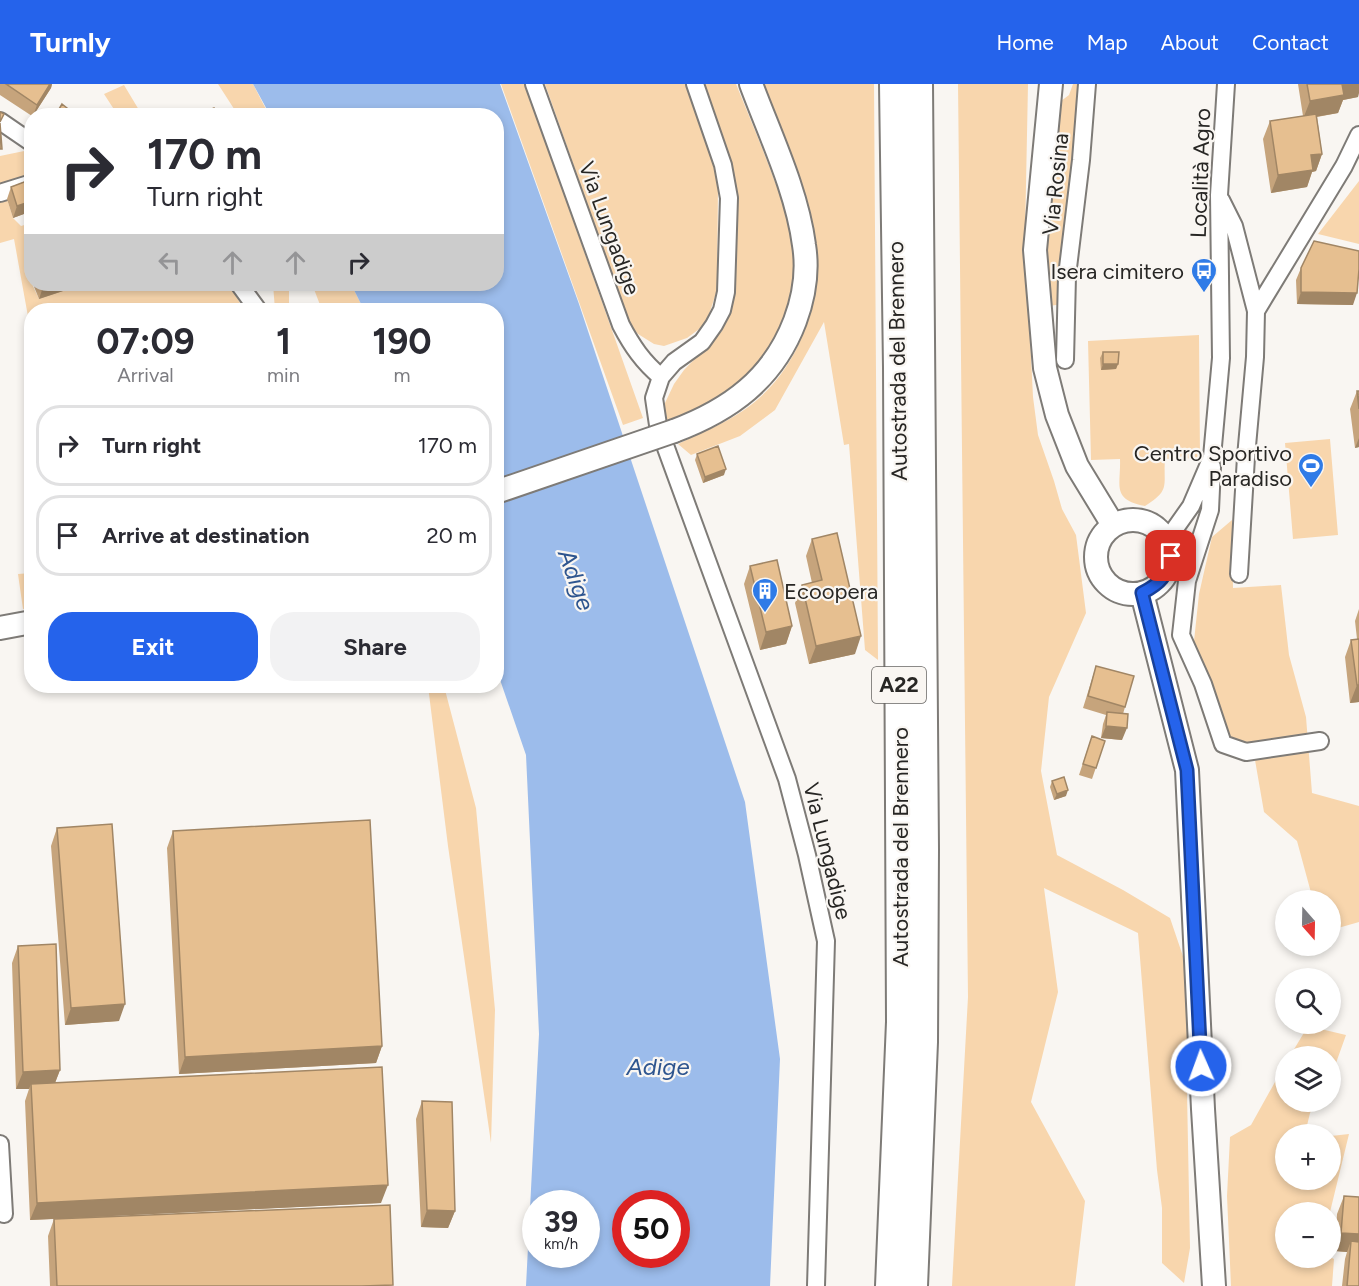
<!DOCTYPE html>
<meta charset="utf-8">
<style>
body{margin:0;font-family:Figtree,sans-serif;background:#f2f2f3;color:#2b2b33;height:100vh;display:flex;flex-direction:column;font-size:22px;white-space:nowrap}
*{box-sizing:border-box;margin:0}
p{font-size:20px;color:#7c7c81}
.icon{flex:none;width:33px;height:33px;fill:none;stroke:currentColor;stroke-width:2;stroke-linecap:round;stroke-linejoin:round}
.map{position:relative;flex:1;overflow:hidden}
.sheet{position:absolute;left:24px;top:219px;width:480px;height:390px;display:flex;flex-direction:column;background:#fff;border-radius:24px;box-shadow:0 3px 9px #0003}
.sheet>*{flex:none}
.top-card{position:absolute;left:24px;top:24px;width:480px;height:183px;border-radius:24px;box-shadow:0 3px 9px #0003;background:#fff;color:#2b2b33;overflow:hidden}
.needle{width:39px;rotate:160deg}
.fabs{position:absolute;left:1275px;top:806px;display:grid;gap:12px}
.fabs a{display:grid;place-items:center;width:66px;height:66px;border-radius:50%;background:#fff;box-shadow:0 3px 9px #0003;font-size:30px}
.speed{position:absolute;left:522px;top:1106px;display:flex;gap:12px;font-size:30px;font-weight:700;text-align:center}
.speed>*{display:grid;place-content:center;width:78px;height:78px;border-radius:50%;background:#fff;box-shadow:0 3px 9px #0003;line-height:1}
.speed small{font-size:15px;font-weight:400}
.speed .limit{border:9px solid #d22;background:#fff;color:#111}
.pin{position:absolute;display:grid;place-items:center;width:51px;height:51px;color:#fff;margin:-26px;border-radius:12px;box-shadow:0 3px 9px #0006}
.me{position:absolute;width:66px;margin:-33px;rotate:358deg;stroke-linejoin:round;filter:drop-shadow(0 0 4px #0008)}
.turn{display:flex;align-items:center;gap:21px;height:126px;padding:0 24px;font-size:27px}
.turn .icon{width:78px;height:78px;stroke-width:2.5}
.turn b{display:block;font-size:42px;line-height:51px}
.lanes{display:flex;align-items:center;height:57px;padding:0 24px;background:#0003;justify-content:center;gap:30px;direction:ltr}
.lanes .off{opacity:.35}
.eta{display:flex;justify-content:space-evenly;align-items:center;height:102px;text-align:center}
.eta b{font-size:36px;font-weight:700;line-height:42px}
.button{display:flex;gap:12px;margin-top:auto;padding:12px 24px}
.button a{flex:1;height:69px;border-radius:24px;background:#2563eb;color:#fff;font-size:24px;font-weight:700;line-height:69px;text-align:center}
.button a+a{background:#f2f2f3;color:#2b2b33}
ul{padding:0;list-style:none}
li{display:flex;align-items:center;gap:18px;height:81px;margin:0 12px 9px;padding:0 12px;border:3px solid #e1e1e2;border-radius:24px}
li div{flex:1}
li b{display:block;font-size:22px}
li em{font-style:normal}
header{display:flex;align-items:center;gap:36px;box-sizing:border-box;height:84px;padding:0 30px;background:#2563eb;color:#fff}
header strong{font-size:28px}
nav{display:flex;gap:33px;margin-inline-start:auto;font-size:21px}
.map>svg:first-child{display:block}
</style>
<header>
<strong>Turnly</strong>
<nav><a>Home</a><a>Map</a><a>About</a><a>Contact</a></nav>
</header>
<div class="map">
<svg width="1359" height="1202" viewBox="0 0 1359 1202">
<rect width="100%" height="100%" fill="#f9f6f2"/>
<path fill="#f8d6ad" d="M 218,0 L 253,0 L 269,31 L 238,31 Z
M 501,0 L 525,0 L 643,334 L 623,341 Z
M 545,0 L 686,0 L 715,79 L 718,100 L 717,206 L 706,240 L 687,254 L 664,262 L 654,260 L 638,250 L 630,241 Z
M 703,0 L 736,0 C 749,32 763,65 775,98 C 780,110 787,123 789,136 C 806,218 778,278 707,322 C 694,330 679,333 665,338 L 665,319 L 674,300 L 684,286 L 722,247 L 728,232 L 735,204 L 734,87 Z
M 759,0 L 874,0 L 878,576 L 865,566 L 849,360 L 844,361 L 824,238 L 775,326 L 740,352 L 691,371 L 678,360 C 700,349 724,340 744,326 C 798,289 821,223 815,160 Z
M 958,0 L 1028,0 L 1025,151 L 1033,313 L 1038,351 L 1054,397 L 1062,425 L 1076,451 L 1086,529 L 1049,613 L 1041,687 L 1057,771 L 1123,806 L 1170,834 L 1188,887 L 1187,1008 L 1190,1164 L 1184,1199 L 1162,1179 L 1162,1124 L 1157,1086 L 1138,849 L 1044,804 L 1058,908 L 1031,1018 L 1085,1117 L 1075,1202 L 952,1202 L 968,913 Z
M 1073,0 L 1084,0 L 1063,220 L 1049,222 L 1047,142 L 1061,17 L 1069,11 Z
M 124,1 L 142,31 L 115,31 L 117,30 L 104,10 Z
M 29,66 L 31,69 L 31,83 L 28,96 L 0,105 L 0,72 Z
M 1359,97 L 1359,160 L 1318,150 Z
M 7,115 L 13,134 L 21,142 L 31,139 L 32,200 L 39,215 L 81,200 L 229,200 L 244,226 L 32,226 L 31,249 L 14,155 L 0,159 L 0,116 Z
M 273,200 L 289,200 L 289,226 L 275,226 Z
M 312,200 L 351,200 L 364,226 L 322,226 Z
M 1199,251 L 1200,374 L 1165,375 C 1163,402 1171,406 1145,422 C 1111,415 1121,402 1120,375 L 1091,376 L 1088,257 Z
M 1330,355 L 1338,451 L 1293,455 L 1285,359 Z
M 1232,436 L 1233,504 L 1281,501 L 1289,571 L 1306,633 L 1312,709 L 1359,722 L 1359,838 L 1331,846 L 1330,816 L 1313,816 L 1297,757 L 1264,728 L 1255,676 L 1215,662 L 1192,576 L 1199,510 L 1212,453 Z
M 31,489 L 31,524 L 23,525 L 18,490 Z
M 428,602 L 444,602 L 476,724 L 495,926 L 491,1059 L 448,762 Z
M 1308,942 L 1346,951 L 1331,993 L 1330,972 L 1290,972 Z
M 1285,980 L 1286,1017 L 1317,1017 L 1310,1029 L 1305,1050 L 1286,1050 L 1286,1095 L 1330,1095 L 1331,1052 L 1349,1050 L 1330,1128 L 1286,1128 L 1286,1173 L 1330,1173 L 1334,1175 L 1332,1202 L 1231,1202 L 1227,1112 L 1230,1053 L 1251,1041 Z"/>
<path fill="#9cbceb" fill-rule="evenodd" d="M 253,0 L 500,0 L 579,220 L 745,718 L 780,975 L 770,1202 L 526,1202 L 539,950 L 526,671 L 497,587 L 496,226 L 364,226 L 351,200 L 496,200 L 496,32 L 270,31 ZM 536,1119 L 586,1119 L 586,1170 L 536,1170 ZM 626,1119 L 676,1119 L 676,1170 L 626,1170 Z"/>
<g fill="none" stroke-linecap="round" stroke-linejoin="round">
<defs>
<path id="street" d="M 534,0 L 621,241 C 632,262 643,278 661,293
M 0,37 L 32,59
M 0,109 L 32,99
M 1221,116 L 1234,142 L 1256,227 L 1255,273 L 1246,373 L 1239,490
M 239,200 L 258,226
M 1256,227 L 1344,82 L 1359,51
M 1065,276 L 1067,192 L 1081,76 L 1087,0
M 658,341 L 654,314 L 661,293 L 674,278 L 702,258 L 714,241 L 722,226 L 726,208 L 729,114 L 723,81 L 695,0
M 666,364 L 787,695 L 807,771 L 826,857 L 816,1202
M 1212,383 L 1210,426 L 1187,497 L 1181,551 L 1203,600 L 1223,660 L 1246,668 L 1320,657
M 1167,456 L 1191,422 L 1212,373 L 1221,274 L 1219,111 L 1226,0
M 0,1060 L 4,1130"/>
<path id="secondary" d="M 1051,0 L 1035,166 L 1045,284 L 1057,331 L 1077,382 L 1113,441
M 674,347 C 730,326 773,295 795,237 C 804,213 808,186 804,161 C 797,107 770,51 751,0
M1096 473a37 37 0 1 1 74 0a37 37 0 1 1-74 0Z
M 1142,509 L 1187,686 L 1203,1025 L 1214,1202
M 0,544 L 32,538"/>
<path id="highway" d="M 890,1202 L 901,938 L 898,283 L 894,0
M 913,1202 L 923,958 L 924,765 L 918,0"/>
</defs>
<use href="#street" stroke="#7e7b77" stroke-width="20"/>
<use href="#secondary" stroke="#7e7b77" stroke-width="26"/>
<use href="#highway" stroke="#7e7b77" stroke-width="32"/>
<use href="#street" stroke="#fff" stroke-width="16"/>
<use href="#secondary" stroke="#fff" stroke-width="22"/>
<use href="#highway" stroke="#fff" stroke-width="28"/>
<defs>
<path id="secondary-bridge" d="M 496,408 L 674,347"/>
</defs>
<use href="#secondary-bridge" stroke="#7e7b77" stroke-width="26" stroke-linecap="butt"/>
<use href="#secondary-bridge" stroke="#fff" stroke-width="22"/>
</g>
<path fill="#c6a47c" d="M 0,0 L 52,0 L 51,4 L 33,32 L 32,32 L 0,11 Z
M 1298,0 L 1359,0 L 1358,13 L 1343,16 L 1338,29 L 1317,33 L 1322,70 L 1316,87 L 1312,88 L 1307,103 L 1271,109 L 1263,55 L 1270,37 L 1303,32 Z
M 32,78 L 32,127 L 13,134 L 7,115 L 11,103 L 28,96 L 25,85 L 27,79 Z
M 31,148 L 32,148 L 32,174 L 27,160 Z
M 1301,184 L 1353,221 L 1297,220 L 1296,196 Z
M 33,200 L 65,200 L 63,207 L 39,215 Z
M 1103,268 L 1118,280 L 1116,285 L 1101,286 L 1100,274 Z
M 1357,307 L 1359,307 L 1359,363 L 1355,364 L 1350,325 Z
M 697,370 L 724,391 L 703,399 L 695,376 Z
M 812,455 L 855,570 L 809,580 L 795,519 L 802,501 L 812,499 L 806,472 Z
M 750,482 L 792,542 L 786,560 L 760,566 L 744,500 Z
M 1359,525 L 1359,618 L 1350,619 L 1345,573 L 1351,556 L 1357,555 L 1355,537 Z
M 1096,582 L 1125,623 L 1123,630 L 1122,656 L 1101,654 L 1103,640 L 1106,631 L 1083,624 Z
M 1092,652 L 1105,657 L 1092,695 L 1079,691 Z
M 1052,697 L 1066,712 L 1054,716 L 1050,703 Z
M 57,744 L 119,937 L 65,941 L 51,762 Z
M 173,747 L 382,962 L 376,979 L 179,990 L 167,764 Z
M 18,862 L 60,986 L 55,999 L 381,1119 L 107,1132 L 393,1202 L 50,1202 L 48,1152 L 54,1135 L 30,1136 L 25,1017 L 29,1005 L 16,1005 L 12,879 Z
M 422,1017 L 455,1127 L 448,1144 L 421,1143 L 416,1035 Z
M 1344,1112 L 1359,1202 L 1342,1202 L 1345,1175 L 1347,1168 L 1335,1167 L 1337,1130 Z"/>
<path fill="#a18665" d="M 50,0 L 52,0 L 51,4 L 33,32 L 37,21 Z
M 1342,0 L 1359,0 L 1359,9 L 1358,13 L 1343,16 L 1338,29 L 1303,35 L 1310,17 Z
M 1322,70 L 1316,87 L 1312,88 L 1307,103 L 1271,109 L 1278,91 L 1311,71 Z
M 32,117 L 32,127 L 13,134 L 17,122 Z
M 54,200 L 65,200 L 63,207 L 39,215 L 43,203 Z
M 1301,208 L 1357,209 L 1353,221 L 1297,220 Z
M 1103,280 L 1118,280 L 1116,285 L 1101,286 Z
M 1359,354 L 1359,363 L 1355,364 Z
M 726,385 L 724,391 L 703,399 L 705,393 Z
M 792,542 L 786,560 L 760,566 L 766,548 Z
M 861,552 L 855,570 L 809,580 L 816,562 Z
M 1357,601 L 1359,601 L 1359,618 L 1350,619 Z
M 1106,642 L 1127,644 L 1122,656 L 1101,654 Z
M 1068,706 L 1066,712 L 1054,716 L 1057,710 Z
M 125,920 L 119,937 L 65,941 L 71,924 Z
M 382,962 L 376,979 L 179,990 L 185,973 Z
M 60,986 L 53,1004 L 31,1000 L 29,1005 L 16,1005 L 23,988 Z
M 388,1101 L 381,1119 L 30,1136 L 37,1119 Z
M 427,1126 L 455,1127 L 448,1144 L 421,1143 Z
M 1341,1149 L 1359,1150 L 1359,1168 L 1351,1157 L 1347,1168 L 1335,1167 Z"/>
<path fill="#e6bf90" stroke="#a18665" stroke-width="1.5" d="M 6,0 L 50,0 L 37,21 Z
M 1307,0 L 1342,0 L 1344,11 L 1310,17 Z
M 62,20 L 77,32 L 55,32 Z
M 214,24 L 219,32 L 196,32 Z
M 0,28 L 4,30 L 0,38 Z
M 1316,30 L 1322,70 L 1311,71 L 1313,86 L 1278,91 L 1270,37 Z
M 0,39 L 2,65 L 0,65 Z
M 32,78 L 32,90 L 30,91 L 27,79 Z
M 32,95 L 32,117 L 17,122 L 11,103 Z
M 1314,157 L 1359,167 L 1359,185 L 1357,209 L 1301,208 L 1301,184 Z
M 42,200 L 54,200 L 43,203 Z
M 1103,268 L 1119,268 L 1118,280 L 1103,280 Z
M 1357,307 L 1359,307 L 1359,325 Z
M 718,362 L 726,385 L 705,393 L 697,370 Z
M 837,449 L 861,552 L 816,562 L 802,501 L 822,496 L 812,455 Z
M 777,476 L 792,542 L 766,548 L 750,482 Z
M 1359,555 L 1359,601 L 1357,601 L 1351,556 Z
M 1096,582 L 1134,592 L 1125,623 L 1088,612 Z
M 1107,628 L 1128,630 L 1127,644 L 1106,642 Z
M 1092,652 L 1105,657 L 1096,684 L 1083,680 Z
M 1064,693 L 1068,706 L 1057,710 L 1052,697 Z
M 370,736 L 382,962 L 185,973 L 173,747 Z
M 112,740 L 125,920 L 71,924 L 57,744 Z
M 56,860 L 60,986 L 23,988 L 18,862 Z
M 382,983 L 388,1101 L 37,1119 L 31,1000 Z
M 422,1017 L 452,1018 L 455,1127 L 427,1126 Z
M 1344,1112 L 1359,1113 L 1359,1150 L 1341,1149 Z
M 390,1121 L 393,1201 L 362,1202 L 57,1202 L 54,1135 Z
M 1351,1157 L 1359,1158 L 1359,1202 L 1347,1202 Z"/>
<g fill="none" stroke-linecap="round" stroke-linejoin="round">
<defs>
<path id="route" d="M 1171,472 C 1166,493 1161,499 1142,509 L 1187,686 L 1201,982"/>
</defs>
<use href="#route" stroke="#184099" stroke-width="15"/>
<use href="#route" stroke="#2563eb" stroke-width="10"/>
</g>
<defs>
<symbol id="bus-pin" viewBox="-11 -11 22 30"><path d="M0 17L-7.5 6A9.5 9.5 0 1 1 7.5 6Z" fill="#2f7be7" stroke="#f9f6f2"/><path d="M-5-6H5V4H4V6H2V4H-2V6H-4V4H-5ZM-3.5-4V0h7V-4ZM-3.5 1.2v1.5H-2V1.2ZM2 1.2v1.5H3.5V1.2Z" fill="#fff"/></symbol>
<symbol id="stadium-pin" viewBox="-11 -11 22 30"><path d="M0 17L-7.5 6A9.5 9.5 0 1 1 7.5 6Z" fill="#2f7be7" stroke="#f9f6f2"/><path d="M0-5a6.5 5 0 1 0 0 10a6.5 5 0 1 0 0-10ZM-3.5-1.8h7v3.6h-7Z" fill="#fff"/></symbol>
<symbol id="building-pin" viewBox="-11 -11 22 30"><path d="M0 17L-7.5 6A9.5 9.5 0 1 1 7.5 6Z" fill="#2f7be7" stroke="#f9f6f2"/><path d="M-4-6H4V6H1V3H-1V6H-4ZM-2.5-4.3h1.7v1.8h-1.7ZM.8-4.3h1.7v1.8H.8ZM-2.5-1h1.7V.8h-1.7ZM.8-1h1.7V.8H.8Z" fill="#fff"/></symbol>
</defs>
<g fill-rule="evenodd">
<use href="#bus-pin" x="1189" y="172" width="30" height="40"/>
<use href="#stadium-pin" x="1296" y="367" width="30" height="40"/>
<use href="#building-pin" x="750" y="492" width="30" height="40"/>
</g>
<g text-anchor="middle" stroke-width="4.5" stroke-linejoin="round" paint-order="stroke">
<rect fill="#f9f6f2" stroke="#666462" stroke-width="1.5" x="872" y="583" width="54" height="36" rx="4.5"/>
<g font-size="21" font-weight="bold" fill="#272624">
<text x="899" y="608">A22</text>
</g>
<g font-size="22" fill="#272624" stroke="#f9f6f2">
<text transform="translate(1200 89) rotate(-88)" y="8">Località Agro</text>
<text transform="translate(1055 100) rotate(-84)" y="8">Via Rosina</text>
<text transform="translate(610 144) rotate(70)" y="8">Via Lungadige</text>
<text transform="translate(897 277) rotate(-91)" y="8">Autostrada del Brennero</text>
<text transform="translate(900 763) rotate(-90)" y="8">Autostrada del Brennero</text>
<text transform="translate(828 767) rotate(76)" y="8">Via Lungadige</text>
</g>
<g font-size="22" fill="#272624" stroke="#f9f6f2" text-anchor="end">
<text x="1184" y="195">Isera cimitero</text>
<text x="1292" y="377">Centro Sportivo<tspan x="1292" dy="25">Paradiso</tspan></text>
<text x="784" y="515" text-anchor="start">Ecoopera</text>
</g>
<g font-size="24" font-style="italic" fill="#2e558f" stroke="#f9f6f2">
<text transform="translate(576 496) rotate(70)" y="8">Adige</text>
<text x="658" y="991">Adige</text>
</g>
</g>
</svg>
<div class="fabs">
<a><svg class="needle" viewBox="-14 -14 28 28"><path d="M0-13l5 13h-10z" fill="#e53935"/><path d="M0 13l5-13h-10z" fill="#7c7c81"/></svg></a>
<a><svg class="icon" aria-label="search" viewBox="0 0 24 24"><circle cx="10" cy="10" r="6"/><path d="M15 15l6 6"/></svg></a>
<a><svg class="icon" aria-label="layers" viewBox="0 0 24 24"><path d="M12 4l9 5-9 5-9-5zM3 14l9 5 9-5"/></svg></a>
<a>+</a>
<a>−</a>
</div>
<div class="speed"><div>39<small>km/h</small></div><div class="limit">50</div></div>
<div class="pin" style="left:1171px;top:472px;background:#d93025"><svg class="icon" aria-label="arrive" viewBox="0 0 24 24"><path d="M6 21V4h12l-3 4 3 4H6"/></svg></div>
<svg class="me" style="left:1201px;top:982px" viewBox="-20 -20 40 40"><circle r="17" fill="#2563eb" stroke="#fff" stroke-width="3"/><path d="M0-11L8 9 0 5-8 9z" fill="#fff"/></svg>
<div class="top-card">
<div class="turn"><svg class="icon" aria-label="right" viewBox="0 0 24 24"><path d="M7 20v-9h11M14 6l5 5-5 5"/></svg><div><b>170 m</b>Turn right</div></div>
<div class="lanes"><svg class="icon off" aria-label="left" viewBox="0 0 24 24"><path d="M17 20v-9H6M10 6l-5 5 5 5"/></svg><svg class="icon off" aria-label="ahead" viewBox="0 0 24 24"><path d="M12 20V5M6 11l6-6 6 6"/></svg><svg class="icon off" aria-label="ahead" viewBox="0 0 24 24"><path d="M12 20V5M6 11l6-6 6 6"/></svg><svg class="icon" aria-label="right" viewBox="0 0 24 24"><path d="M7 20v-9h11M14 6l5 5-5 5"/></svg></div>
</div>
<section class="sheet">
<div class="eta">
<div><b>07:09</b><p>Arrival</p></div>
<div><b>1</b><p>min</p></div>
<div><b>190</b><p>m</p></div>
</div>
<ul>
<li><svg class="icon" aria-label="right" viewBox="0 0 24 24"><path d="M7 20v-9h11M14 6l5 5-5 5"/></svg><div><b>Turn right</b></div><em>170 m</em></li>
<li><svg class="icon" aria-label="arrive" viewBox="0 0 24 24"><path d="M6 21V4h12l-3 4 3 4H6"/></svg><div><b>Arrive at destination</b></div><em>20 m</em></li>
</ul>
<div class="button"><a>Exit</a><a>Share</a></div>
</section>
</div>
